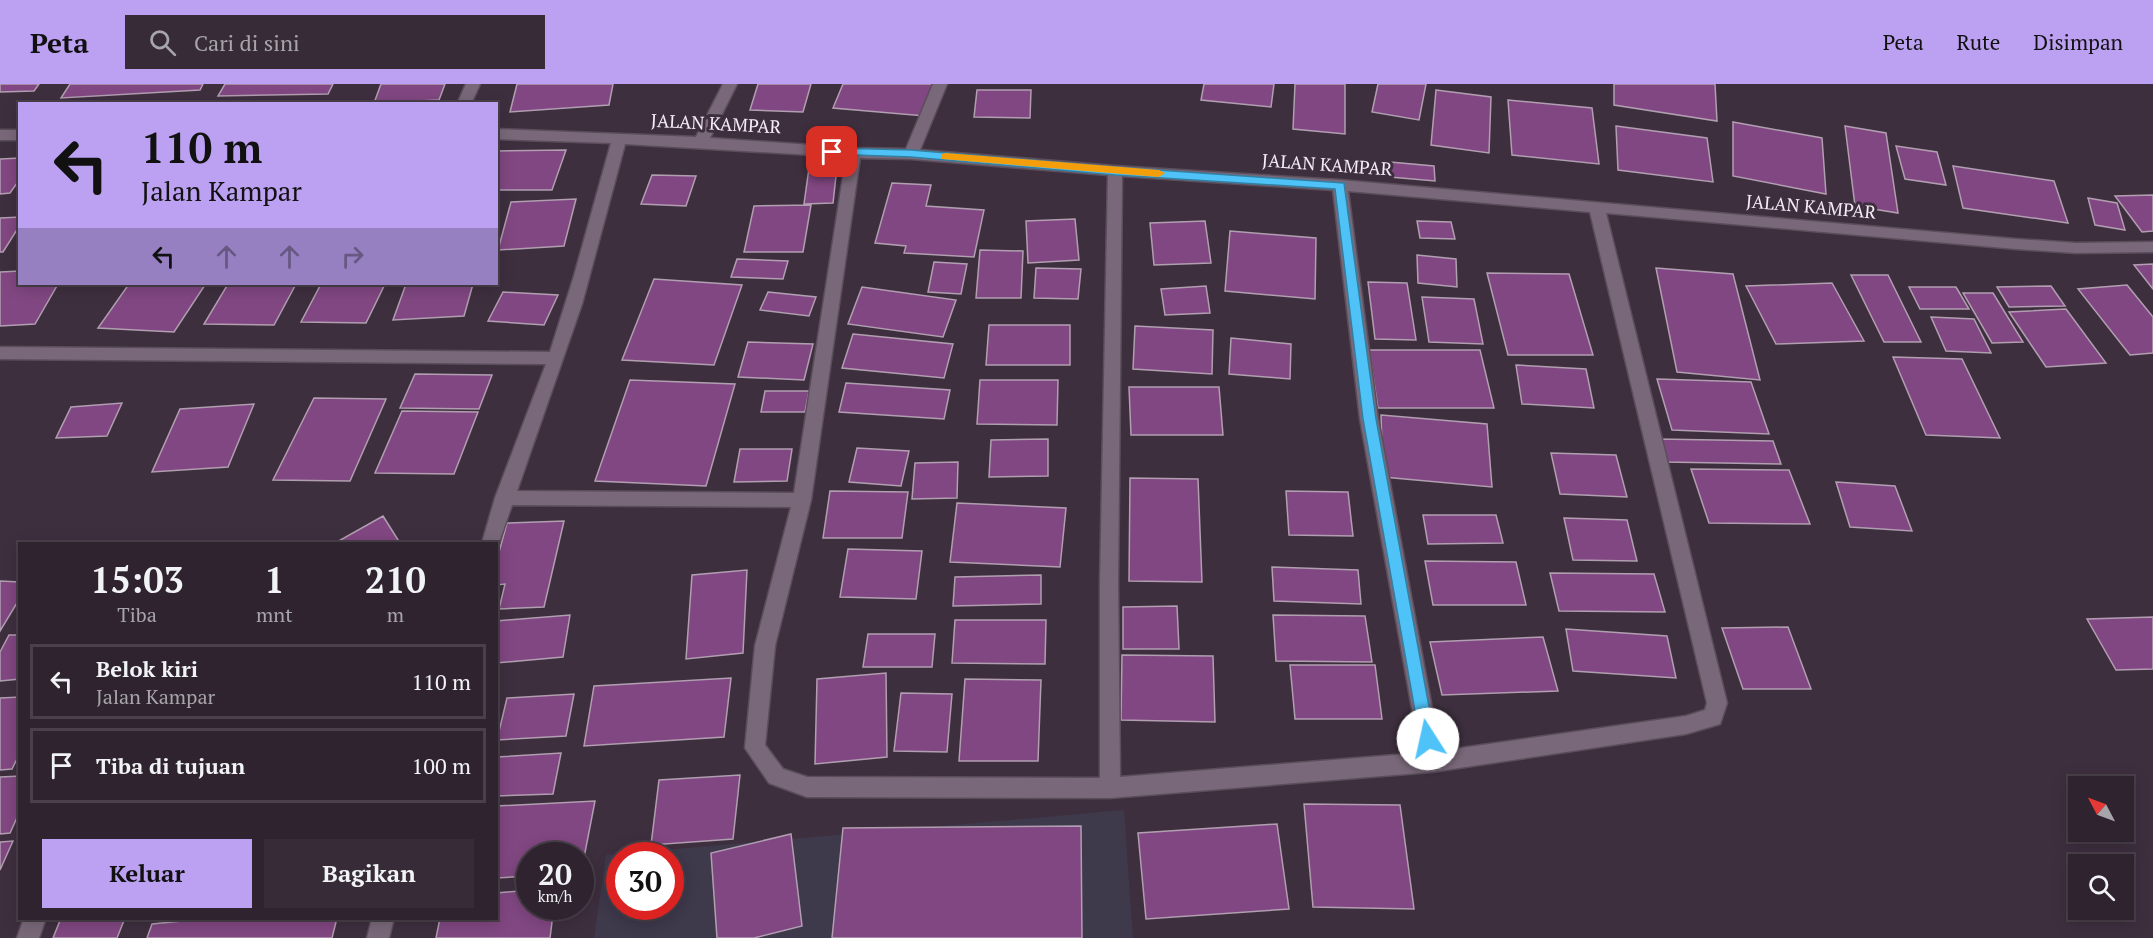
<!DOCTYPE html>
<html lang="id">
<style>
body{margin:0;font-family:"PT Serif",serif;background:#362b36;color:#f1f3f6;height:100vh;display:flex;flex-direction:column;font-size:22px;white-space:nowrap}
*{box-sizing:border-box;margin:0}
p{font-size:20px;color:#a7a4aa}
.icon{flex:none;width:33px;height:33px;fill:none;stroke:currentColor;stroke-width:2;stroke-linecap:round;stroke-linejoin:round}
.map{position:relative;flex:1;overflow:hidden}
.panel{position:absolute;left:18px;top:458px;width:480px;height:378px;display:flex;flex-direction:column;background:#2e232e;border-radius:0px;box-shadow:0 3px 15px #0003,0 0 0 2px #49404a}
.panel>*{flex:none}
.hud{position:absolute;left:18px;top:18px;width:480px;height:183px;border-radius:0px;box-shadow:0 3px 15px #0003,0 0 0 2px #49404a;background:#bca0f2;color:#111;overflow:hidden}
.needle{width:39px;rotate:311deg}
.fabs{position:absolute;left:2068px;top:692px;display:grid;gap:12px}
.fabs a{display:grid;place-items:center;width:66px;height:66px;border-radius:0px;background:#2e232e;box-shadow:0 3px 15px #0003,0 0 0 2px #49404a;font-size:30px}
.speed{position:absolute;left:516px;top:758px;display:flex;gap:12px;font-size:30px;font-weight:700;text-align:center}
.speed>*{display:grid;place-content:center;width:78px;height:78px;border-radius:50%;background:#2e232e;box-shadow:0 3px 15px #0003,0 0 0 2px #49404a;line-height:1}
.speed small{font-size:15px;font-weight:400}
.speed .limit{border:9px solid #d22;background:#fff;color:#111}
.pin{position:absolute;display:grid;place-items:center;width:51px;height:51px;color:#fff;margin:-26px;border-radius:12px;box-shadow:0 3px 9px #0006}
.me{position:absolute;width:66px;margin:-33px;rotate:350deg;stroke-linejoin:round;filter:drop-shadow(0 0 4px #0008)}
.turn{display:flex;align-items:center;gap:21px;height:126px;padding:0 24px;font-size:27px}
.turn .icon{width:78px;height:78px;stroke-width:2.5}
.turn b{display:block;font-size:42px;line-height:51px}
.lanes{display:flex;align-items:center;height:57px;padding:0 24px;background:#0003;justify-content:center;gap:30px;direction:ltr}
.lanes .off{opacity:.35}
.eta{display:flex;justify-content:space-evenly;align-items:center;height:102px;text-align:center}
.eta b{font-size:36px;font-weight:600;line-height:42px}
.cta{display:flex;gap:12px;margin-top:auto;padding:12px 24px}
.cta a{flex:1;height:69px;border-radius:0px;background:#bca0f2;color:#111;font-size:24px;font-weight:600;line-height:69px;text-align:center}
.cta a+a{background:#362b36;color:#f1f3f6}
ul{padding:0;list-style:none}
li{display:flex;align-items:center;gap:18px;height:75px;margin:0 12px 9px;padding:0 12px;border:3px solid #49404a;border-radius:0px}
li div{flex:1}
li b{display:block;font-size:22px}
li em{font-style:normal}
header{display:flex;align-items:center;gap:36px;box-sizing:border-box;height:84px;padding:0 30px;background:#bca0f2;color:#111}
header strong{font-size:28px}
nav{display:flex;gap:33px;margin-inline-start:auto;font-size:21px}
.search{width:420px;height:54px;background:#362b36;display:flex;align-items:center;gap:15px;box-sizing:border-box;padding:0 21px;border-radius:0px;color:#a7a4aa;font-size:22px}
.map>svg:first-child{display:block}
</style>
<header>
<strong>Peta</strong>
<div class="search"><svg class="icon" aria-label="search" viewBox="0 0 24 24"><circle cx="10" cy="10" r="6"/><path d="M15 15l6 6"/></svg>Cari di sini</div>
<nav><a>Peta</a><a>Rute</a><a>Disimpan</a></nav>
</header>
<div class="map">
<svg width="2153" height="854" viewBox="0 0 2153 854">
<rect width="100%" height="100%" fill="#3e2f3e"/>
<path fill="#3e394b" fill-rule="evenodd" d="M 1124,726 L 1133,854 L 594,854 L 606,771 ZM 620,771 L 670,771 L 670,822 L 620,822 Z"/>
<path fill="#814782" stroke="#b19eb1" stroke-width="1.5" d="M 0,0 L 39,0 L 34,7 L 0,8 Z
M 70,0 L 203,0 L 200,6 L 61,14 Z
M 225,0 L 333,0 L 328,10 L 218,12 Z
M 381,0 L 445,0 L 439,16 L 374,19 Z
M 517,0 L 613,0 L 609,21 L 510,28 Z
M 758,0 L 811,0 L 803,28 L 750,26 Z
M 843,0 L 936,0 L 925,32 L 833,24 Z
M 1204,0 L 1274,0 L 1271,23 L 1201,16 Z
M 1295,0 L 1345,0 L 1345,50 L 1293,45 Z
M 1378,0 L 1426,0 L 1419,36 L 1372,28 Z
M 1614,0 L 1715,0 L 1717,37 L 1614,21 Z
M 977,6 L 1031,6 L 1030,34 L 974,33 Z
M 1436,6 L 1491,13 L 1489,69 L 1431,61 Z
M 1508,16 L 1592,24 L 1599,80 L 1512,71 Z
M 1733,38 L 1822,54 L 1826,110 L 1733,92 Z
M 1616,42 L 1707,54 L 1713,98 L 1618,86 Z
M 1845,42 L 1886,49 L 1898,129 L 1855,122 Z
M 1896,62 L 1937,68 L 1946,101 L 1905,95 Z
M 566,66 L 552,106 L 496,106 L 496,67 Z
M 20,74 L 20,95 L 10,109 L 0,110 L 0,75 Z
M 1390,78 L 1434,82 L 1435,97 L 1390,93 Z
M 1953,82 L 2054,97 L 2068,139 L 1963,124 Z
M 837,83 L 833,119 L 804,120 L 809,84 Z
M 652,91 L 696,92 L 686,122 L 641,120 Z
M 892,99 L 931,101 L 926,122 L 984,126 L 974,173 L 904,169 L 906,162 L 875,159 Z
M 2153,111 L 2153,147 L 2142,148 L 2115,112 Z
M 2088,114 L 2117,119 L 2125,146 L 2095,141 Z
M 576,115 L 564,162 L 498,166 L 511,118 Z
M 811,121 L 803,168 L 744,168 L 754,122 Z
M 20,133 L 20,141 L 3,168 L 0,168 L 0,134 Z
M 1075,135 L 1079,176 L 1028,179 L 1026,137 Z
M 1205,137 L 1211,179 L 1154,181 L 1150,139 Z
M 1417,137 L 1451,138 L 1455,155 L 1420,154 Z
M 1230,147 L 1316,154 L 1315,215 L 1225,207 Z
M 980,166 L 1023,167 L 1021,214 L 976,214 Z
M 1417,171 L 1456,175 L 1457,203 L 1418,199 Z
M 737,175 L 788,177 L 783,195 L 731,193 Z
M 934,178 L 967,180 L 961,210 L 928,208 Z
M 2153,180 L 2153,205 L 2134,181 Z
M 1036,184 L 1081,185 L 1078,215 L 1034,214 Z
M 1656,184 L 1733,190 L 1760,296 L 1677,288 Z
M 20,187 L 20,200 L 58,200 L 35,240 L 0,242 L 0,188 Z
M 1487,189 L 1569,190 L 1593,271 L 1508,271 Z
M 1851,191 L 1888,191 L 1921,258 L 1884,258 Z
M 654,195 L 742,201 L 714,281 L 622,276 Z
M 1368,198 L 1407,199 L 1416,256 L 1375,255 Z
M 1832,199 L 1864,257 L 1776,260 L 1746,202 Z
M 129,200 L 177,200 L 205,201 L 174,248 L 98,244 Z
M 228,200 L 296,200 L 274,241 L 204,240 Z
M 321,200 L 385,200 L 366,239 L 301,238 Z
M 406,200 L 473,200 L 464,232 L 393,236 Z
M 2127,201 L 2153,233 L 2153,269 L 2130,271 L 2078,205 Z
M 1206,202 L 1210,229 L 1165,231 L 1161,205 Z
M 2051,202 L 2065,222 L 2009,223 L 1997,203 Z
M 862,203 L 956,216 L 943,253 L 848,240 Z
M 1909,203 L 1956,203 L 1969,225 L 1920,225 Z
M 503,208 L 558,211 L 544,241 L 488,237 Z
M 768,208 L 816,213 L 809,232 L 760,226 Z
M 1963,209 L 1993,209 L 2023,258 L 1992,259 Z
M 1422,213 L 1474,215 L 1483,260 L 1429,258 Z
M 2066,225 L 2106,279 L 2046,283 L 2009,228 Z
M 1931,233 L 1974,235 L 1991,269 L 1946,267 Z
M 989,241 L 1070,241 L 1070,281 L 986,281 Z
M 1135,242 L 1213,246 L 1212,290 L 1133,285 Z
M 853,250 L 953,260 L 944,294 L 842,284 Z
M 1231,254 L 1291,260 L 1290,295 L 1229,290 Z
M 748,258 L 813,260 L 804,296 L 738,293 Z
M 1369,266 L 1480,266 L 1494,324 L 1378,324 Z
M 1893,273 L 1962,275 L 2000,354 L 1926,351 Z
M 1516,281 L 1586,285 L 1594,324 L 1522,320 Z
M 415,290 L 492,291 L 479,325 L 400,324 Z
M 1657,295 L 1751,298 L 1769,350 L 1672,346 Z
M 630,296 L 735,300 L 706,402 L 595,397 Z
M 980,296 L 1058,296 L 1057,341 L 977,340 Z
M 846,299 L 950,306 L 944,335 L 839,328 Z
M 1129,303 L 1219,303 L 1223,351 L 1131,351 Z
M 765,307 L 809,307 L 805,328 L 761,328 Z
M 314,314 L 386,315 L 350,397 L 273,396 Z
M 122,319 L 107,352 L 56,354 L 71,323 Z
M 254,320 L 228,383 L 152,388 L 180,325 Z
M 402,327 L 478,328 L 454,390 L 375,389 Z
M 1381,331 L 1487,340 L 1492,403 L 1383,393 Z
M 1048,355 L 1048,392 L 989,393 L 991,356 Z
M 1657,355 L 1773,357 L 1781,380 L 1664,378 Z
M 857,364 L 909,367 L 901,402 L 849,398 Z
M 740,365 L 792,365 L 787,397 L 734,398 Z
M 1551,369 L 1616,371 L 1627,413 L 1560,410 Z
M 958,378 L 957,414 L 912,415 L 915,379 Z
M 1691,385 L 1789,386 L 1810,440 L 1709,439 Z
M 1130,394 L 1198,395 L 1202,498 L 1129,497 Z
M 1836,398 L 1895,402 L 1912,447 L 1850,443 Z
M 830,407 L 908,408 L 902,454 L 823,454 Z
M 1286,407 L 1348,408 L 1353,452 L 1289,451 Z
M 957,419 L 1066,424 L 1060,483 L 950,478 Z
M 1423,431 L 1496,431 L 1503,459 L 1428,460 Z
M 383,432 L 400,459 L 335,459 Z
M 1564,434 L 1627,436 L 1637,477 L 1573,476 Z
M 564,437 L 544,523 L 499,525 L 505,500 L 496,501 L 496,479 L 507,439 Z
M 848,465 L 922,467 L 916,515 L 840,513 Z
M 1425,477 L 1516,478 L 1526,521 L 1433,521 Z
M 1272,483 L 1358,486 L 1361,520 L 1274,517 Z
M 747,486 L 743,569 L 686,575 L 692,491 Z
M 1550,489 L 1654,490 L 1665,528 L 1559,527 Z
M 1041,491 L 1041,520 L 953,522 L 955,493 Z
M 0,497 L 20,498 L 20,514 L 0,547 Z
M 1177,522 L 1179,565 L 1123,565 L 1123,523 Z
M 570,531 L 563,573 L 496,579 L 496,537 Z
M 1273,531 L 1365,532 L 1372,578 L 1276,577 Z
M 2153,533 L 2153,585 L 2116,586 L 2087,535 Z
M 955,536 L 1046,536 L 1045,580 L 952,579 Z
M 1788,543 L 1811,605 L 1743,605 L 1722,544 Z
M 1566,545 L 1667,552 L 1676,594 L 1573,587 Z
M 868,550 L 935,550 L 932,583 L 863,583 Z
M 9,551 L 20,551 L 20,595 L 0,597 L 0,568 Z
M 1543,553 L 1558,607 L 1442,611 L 1430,558 Z
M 1122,571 L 1213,572 L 1215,638 L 1121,636 Z
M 1290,581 L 1375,581 L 1382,635 L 1295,635 Z
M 886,589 L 887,673 L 815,680 L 817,595 Z
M 731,594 L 724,653 L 584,662 L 594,602 Z
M 965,595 L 1041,596 L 1038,677 L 959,677 Z
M 901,609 L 952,610 L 947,668 L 894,667 Z
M 574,610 L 566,652 L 497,656 L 507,614 Z
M 20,613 L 20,669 L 12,685 L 0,686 L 0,614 Z
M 561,669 L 553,710 L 496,712 L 496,673 Z
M 740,691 L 733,755 L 651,761 L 659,696 Z
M 20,692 L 20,727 L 10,749 L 0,750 L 0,693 Z
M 595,717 L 581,789 L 580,771 L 530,771 L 530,792 L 496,794 L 496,722 Z
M 1304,720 L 1400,721 L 1414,825 L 1313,823 Z
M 1277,740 L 1289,825 L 1146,835 L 1138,749 Z
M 1081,742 L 1082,854 L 832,854 L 843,744 Z
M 791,750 L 802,842 L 754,854 L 717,854 L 711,769 Z
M 13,757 L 0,786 L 0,758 Z
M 530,806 L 530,822 L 554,822 L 550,854 L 436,854 L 440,834 L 496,834 L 496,809 Z
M 61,834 L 125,834 L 117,854 L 53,854 Z
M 213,834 L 337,834 L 332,854 L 147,854 L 152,840 Z"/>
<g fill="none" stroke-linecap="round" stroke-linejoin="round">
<defs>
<path id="minor" d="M 466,0 L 480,0 L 471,20 L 457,20 Z
M 723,0 L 737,0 L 710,54 L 854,64 L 906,65 L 933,0 L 947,0 L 920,66 L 1115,82 L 1340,96 L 2016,155 L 2076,159 L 2153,158 L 2153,168 L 2076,169 L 2016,165 L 1606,129 L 1727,619 L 1720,640 L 1686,650 L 1432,688 L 1110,714 L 807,713 L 769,699 L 745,664 L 755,562 L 791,423 L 512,421 L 497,464 L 496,459 L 482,459 L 495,414 L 546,280 L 0,275 L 0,263 L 550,268 L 574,192 L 611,59 L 496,55 L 496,45 L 696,53 ZM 625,60 L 846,73 L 794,409 L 517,407 L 582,220 ZM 860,74 L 911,75 L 1108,91 L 1100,500 L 1100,694 L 807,693 L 783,685 L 765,661 L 775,562 L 811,416 ZM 1122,92 L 1333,106 L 1360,335 L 1420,669 L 1120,693 L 1118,500 ZM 1348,107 L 1590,128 L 1707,619 L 1705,626 L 1686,632 L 1440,667 L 1378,335 Z
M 0,46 L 20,46 L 20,56 L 0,56 Z
M 24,834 L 46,834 L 39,854 L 17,854 Z
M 372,834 L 394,834 L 389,854 L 367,854 Z"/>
</defs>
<use href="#minor" stroke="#5b4e5b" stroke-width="3"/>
<use href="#minor" fill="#796879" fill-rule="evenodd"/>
</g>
<path fill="#4fc3f7" stroke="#337fa1" stroke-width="1.5" d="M 832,64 L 911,66 L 1115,83 L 1344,99 L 1376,335 L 1435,655 L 1433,660 L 1428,663 L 1422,660 L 1420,655 L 1363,335 L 1335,105 L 1115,91 L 911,73 L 828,70 L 826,68 Z"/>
<path fill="#f59e0b" d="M 946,69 L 1159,86 L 1165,89 L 1159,93 L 942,75 L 942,70 Z"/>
<g text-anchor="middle" stroke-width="6" stroke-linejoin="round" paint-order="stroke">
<g font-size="18" fill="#f6ecf6" stroke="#3e2f3e">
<text transform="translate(716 40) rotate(3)" y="6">JALAN KAMPAR</text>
<text transform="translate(1327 81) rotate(4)" y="6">JALAN KAMPAR</text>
<text transform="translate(1811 123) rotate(5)" y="6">JALAN KAMPAR</text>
</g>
</g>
</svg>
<div class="fabs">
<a><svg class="needle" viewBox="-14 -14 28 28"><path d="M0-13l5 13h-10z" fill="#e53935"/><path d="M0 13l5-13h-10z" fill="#a7a4aa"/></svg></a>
<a><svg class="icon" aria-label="search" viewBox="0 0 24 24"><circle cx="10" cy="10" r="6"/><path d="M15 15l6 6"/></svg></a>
</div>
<div class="speed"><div>20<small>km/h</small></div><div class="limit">30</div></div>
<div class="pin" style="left:832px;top:68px;background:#d93025"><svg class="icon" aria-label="arrive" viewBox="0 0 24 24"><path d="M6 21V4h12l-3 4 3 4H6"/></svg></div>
<svg class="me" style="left:1428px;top:655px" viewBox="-20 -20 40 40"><circle r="19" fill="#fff"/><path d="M0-13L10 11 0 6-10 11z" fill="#4fc3f7"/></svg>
<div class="hud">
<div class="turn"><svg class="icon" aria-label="left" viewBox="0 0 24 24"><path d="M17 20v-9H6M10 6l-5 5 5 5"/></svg><div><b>110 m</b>Jalan Kampar</div></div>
<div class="lanes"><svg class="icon" aria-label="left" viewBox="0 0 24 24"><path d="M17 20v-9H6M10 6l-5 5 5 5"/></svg><svg class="icon off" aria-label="ahead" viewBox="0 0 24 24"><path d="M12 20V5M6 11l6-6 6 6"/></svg><svg class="icon off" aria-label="ahead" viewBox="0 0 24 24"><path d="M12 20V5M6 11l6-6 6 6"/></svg><svg class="icon off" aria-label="right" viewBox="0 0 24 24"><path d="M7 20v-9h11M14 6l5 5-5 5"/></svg></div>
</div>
<section class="panel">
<div class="eta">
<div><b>15:03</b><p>Tiba</p></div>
<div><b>1</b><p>mnt</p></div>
<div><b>210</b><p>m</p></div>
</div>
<ul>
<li><svg class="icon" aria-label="left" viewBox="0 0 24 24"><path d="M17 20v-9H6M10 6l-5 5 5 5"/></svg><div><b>Belok kiri</b><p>Jalan Kampar</p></div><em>110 m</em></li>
<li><svg class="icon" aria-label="arrive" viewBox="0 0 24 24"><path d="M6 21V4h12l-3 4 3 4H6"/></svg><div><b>Tiba di tujuan</b></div><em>100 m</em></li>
</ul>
<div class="cta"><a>Keluar</a><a>Bagikan</a></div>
</section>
</div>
